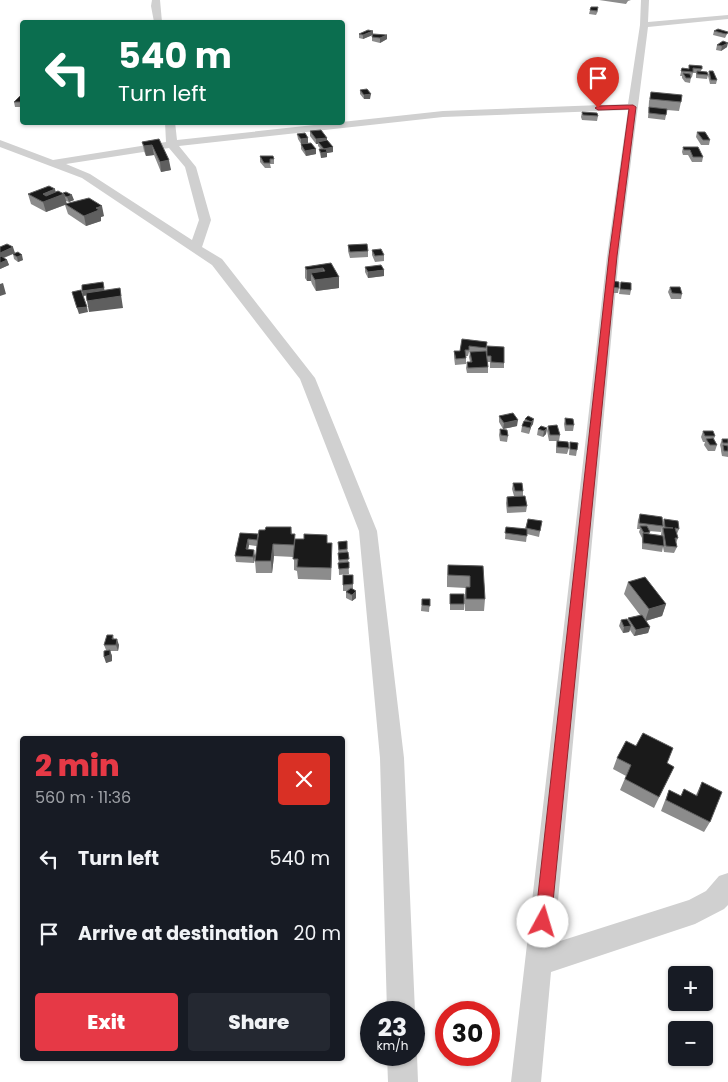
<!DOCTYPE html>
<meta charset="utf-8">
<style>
body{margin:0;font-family:Poppins,sans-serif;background:#242831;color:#f1f3f6;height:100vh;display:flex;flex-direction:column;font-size:19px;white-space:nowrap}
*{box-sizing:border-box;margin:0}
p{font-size:16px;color:#9ea1a6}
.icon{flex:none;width:28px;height:28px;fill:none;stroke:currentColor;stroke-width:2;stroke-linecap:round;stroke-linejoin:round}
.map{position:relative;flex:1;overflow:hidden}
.drawer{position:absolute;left:20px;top:736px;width:325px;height:325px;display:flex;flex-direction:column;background:#171b24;border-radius:5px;box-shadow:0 1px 4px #0004}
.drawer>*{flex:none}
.top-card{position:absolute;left:20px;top:20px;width:325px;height:105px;border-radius:5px;box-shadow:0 1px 4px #0004;background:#0b6e4f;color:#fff;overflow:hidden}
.fabs{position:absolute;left:668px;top:966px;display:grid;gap:10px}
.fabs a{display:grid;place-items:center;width:45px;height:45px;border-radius:5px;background:#171b24;box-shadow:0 1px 4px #0004;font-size:25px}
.speed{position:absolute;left:360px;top:1001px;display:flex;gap:10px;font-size:25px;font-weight:700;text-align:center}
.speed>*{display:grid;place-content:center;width:65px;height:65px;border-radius:50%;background:#171b24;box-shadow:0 1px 4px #0004;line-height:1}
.speed small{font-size:12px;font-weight:400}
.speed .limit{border:8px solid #d22;background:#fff;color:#111}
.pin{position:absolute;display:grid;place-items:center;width:42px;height:42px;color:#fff;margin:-51px -21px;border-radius:50% 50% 50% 0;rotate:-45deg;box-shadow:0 0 5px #0007}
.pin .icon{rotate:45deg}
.me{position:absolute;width:55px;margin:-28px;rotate:6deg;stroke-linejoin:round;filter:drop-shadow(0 0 4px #0008)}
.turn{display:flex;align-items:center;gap:18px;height:105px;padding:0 15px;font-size:22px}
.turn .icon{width:65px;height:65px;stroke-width:2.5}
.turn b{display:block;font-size:35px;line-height:42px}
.round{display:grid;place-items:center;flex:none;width:52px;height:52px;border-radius:5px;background:#242831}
.summary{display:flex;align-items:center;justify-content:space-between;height:85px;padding:0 15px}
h1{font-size:30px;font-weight:800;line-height:38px;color:#e63946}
.cta{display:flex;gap:10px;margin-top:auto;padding:10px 15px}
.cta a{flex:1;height:58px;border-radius:5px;background:#e63946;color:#fff;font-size:20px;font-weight:800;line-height:58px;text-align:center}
.cta a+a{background:#242831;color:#f1f3f6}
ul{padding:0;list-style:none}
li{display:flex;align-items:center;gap:15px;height:75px;padding:0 15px}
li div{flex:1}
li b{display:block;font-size:19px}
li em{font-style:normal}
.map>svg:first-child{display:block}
</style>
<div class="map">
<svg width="728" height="1082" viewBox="0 0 728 1082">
<rect width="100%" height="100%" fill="#fff"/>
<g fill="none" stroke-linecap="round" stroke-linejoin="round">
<path fill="#d0d0d0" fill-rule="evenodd" d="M 152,0 L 160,0 L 162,22 L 154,22 L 151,6 Z
M 641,0 L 649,0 L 648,22 L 728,15 L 728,19 L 648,27 L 619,256 L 554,943 L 689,900 L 706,891 L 719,876 L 728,873 L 728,905 L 724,909 L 695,924 L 551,972 L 541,1082 L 511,1082 L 607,256 L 628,110 L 443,117 L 179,146 L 196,167 L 211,220 L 202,247 L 222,259 L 315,378 L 377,531 L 404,758 L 415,1012 L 414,1015 L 414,1012 L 387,1012 L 380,758 L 359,531 L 300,379 L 212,265 L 82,178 L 0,147 L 0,140 L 53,160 L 166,142 L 165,122 L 175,122 L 177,140 L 443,111 L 628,104 L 640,25 ZM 169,148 L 185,167 L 199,220 L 192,240 L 90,174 L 66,164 Z
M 414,1048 L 417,1055 L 418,1082 L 388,1082 L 387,1055 L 414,1055 Z"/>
</g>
<path fill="#8c8c8c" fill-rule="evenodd" d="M 599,0 L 631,0 L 628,1 L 626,4 Z
M 590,10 L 598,11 L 596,15 L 589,14 Z
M 714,31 L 728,32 L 725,38 L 713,35 Z
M 359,34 L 373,34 L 387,39 L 380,43 L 372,41 L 372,35 L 363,39 L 359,38 Z
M 717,45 L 727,47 L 721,51 L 716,50 Z
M 689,65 L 702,66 L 701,71 L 708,75 L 707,79 L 696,78 L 696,73 L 693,73 L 692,77 L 691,77 L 690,83 L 685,82 L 682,78 L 682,76 L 680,76 L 682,68 L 689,69 Z
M 709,71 L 717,80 L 716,84 L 710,84 L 708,76 Z
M 593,83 L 599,89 L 598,93 L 591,92 Z
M 360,90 L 370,99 L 364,99 L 360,94 Z
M 651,92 L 681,102 L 679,111 L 667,110 L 665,120 L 648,118 L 649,101 Z
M 22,96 L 22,107 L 15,107 L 14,102 Z
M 582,112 L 598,116 L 597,121 L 582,120 L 581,117 Z
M 310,131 L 327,138 L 327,140 L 333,147 L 333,152 L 327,153 L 327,157 L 321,158 L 320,154 L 319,149 L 321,149 L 318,146 L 318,144 L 316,144 L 310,136 Z
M 697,132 L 710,140 L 709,145 L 701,145 L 696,137 Z
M 297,134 L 308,138 L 308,143 L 301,144 L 298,139 Z
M 159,139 L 171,170 L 161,172 L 154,155 L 146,156 L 144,151 L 142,142 Z
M 301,144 L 316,149 L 316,154 L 306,156 L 301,149 Z
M 683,147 L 703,157 L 702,162 L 692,162 L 688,155 L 683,155 L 682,152 Z
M 260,156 L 274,159 L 274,164 L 270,164 L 271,168 L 265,168 L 260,162 Z
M 58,191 L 74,200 L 69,202 L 66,201 L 66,204 L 104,216 L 101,217 L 101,221 L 86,226 L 68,214 L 65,205 L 46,212 L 31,204 L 28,194 L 56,192 Z
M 348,245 L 368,251 L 368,257 L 350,258 L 348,251 Z
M 0,247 L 15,253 L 23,260 L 18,262 L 14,259 L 13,254 L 4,258 L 7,260 L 9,265 L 0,269 Z
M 372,250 L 384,255 L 384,261 L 375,262 L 372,255 Z
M 331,263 L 339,288 L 316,291 L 312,284 L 311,281 L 307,281 L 305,278 L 305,267 Z
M 365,267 L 384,276 L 368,278 L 365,272 Z
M 612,281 L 619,288 L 618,293 L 611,293 Z
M 621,282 L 631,290 L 630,295 L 619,294 Z
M 670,287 L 682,294 L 681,299 L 671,299 L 668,292 Z
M 462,339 L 487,342 L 486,355 L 487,346 L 504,363 L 504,368 L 490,368 L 490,362 L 487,362 L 488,367 L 488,373 L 467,373 L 466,368 L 467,362 L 470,362 L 469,357 L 470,352 L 469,352 L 468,356 L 466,356 L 466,364 L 455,365 L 454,357 L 454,351 L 460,351 Z
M 499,416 L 517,426 L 503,429 L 499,422 Z
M 528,416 L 533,424 L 531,427 L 529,434 L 521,432 L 522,426 L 525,419 Z
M 565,418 L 574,425 L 573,431 L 565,431 L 564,424 Z
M 548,426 L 560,435 L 559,441 L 549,441 L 547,431 Z
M 547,428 L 546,434 L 543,437 L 537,435 L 538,429 Z
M 500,429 L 508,436 L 507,442 L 500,441 L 499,435 Z
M 703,431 L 715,436 L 714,439 L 717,445 L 715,451 L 708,451 L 704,445 L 705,442 L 703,442 L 701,437 Z
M 722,439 L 728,439 L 728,457 L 722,456 L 721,451 L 721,449 L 720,445 Z
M 557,441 L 569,448 L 567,454 L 556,453 L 556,447 Z
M 570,442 L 577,450 L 576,456 L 569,455 Z
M 513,483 L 523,491 L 523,496 L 527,506 L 526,512 L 507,513 L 506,503 L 507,497 L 514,496 L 512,489 Z
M 640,514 L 662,525 L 664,519 L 679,529 L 677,534 L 678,538 L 676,543 L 677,547 L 674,553 L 664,552 L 663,547 L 662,552 L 642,549 L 642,538 L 639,532 L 640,529 L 637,529 L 638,520 ZM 662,527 L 661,535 L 649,534 L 650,532 L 649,531 L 661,532 Z
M 528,519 L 542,521 L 539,537 L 527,534 L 526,542 L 505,539 L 506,527 L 525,529 Z
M 291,527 L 292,534 L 295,542 L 328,543 L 332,555 L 331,580 L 298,579 L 297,571 L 294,570 L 294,557 L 274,556 L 272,573 L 256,573 L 255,561 L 257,546 L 249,545 L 248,549 L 255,556 L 254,563 L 236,562 L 235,556 L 240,533 L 258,534 L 258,538 L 265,530 Z
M 347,541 L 349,574 L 339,575 L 338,542 Z
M 448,565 L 483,566 L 485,599 L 484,611 L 465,611 L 464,599 L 466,588 L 447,587 L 447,577 Z
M 343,575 L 353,575 L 353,590 L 356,598 L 352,601 L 346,598 L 346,592 L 349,591 L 343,591 Z
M 628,582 L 666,604 L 662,616 L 646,621 L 650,627 L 648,633 L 634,636 L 630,630 L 629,632 L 623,633 L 619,626 L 621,620 L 628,620 L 628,618 L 640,615 L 624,594 Z
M 450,594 L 464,604 L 464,610 L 450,610 Z
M 422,599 L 430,599 L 429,612 L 421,611 Z
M 113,635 L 114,639 L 119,645 L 118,651 L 110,651 L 112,656 L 112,661 L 106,663 L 106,650 L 104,645 Z
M 617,758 L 667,763 L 674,767 L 654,808 L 620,790 L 626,776 L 613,769 Z
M 702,782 L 710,822 L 704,832 L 661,811 L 669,790 L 681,796 L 696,795 Z"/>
<path fill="#5f5f5f" d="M 373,31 L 373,35 L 363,39 L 363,35 Z
M 387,35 L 387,39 L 380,43 L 380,38 Z
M 728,43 L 727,47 L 721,51 L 722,46 Z
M 371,94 L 370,99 L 364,99 L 364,95 Z
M 308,138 L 308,143 L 301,144 L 301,139 Z
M 327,138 L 327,143 L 318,142 L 318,144 L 316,144 L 316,139 Z
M 152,145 L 154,155 L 146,156 L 144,146 Z
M 333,147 L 333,152 L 327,153 L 327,157 L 321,158 L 321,153 L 324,149 Z
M 316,149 L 316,154 L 306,156 L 305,151 Z
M 169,160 L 171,170 L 161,172 L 160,162 Z
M 55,189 L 57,197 L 64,194 L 67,204 L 46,212 L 43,202 L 43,194 Z
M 72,195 L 74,200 L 69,202 L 67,197 Z
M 102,206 L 104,216 L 101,217 L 101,221 L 86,226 L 84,216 L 96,208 Z
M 13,247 L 15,253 L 0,259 L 0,253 Z
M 22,255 L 23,260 L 18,262 L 17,257 Z
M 7,260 L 9,265 L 0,269 L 0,263 Z
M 323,268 L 324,279 L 311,273 L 311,281 L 307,281 L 307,270 Z
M 384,270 L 384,276 L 368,278 L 368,272 Z
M 339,277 L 339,288 L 316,291 L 315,280 Z
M 103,282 L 105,293 L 83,296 L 82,291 Z
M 3,283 L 6,294 L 0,296 L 0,284 Z
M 120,288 L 123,308 L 89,312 L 87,301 Z
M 87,307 L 88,312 L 79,314 L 77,308 Z
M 534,419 L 533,424 L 531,427 L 529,434 L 531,422 Z
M 518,420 L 517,426 L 503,429 L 504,423 Z
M 547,428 L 546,434 L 543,437 L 544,431 Z
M 248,539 L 249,545 L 247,555 L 246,549 Z
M 273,544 L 274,556 L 272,573 L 271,561 Z
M 254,550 L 255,556 L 254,563 L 253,557 Z
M 356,591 L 356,598 L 352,601 L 352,595 Z
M 666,604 L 662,616 L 645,621 L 649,609 Z
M 631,626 L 629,632 L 623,633 L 624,627 Z
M 650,627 L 648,633 L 634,636 L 636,630 Z
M 117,639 L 119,645 L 118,651 L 116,645 Z
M 110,650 L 112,656 L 112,661 L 106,663 L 104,657 Z"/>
<path fill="#1a1a1a" stroke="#5f5f5f" d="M 591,7 L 598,7 L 597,11 L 590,10 Z
M 718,29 L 728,32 L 728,33 L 726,34 L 714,31 Z
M 368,30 L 373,31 L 363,35 L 359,34 Z
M 373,34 L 387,35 L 380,38 L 372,37 Z
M 723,41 L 728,43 L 722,46 L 717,45 Z
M 689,65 L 702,66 L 702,69 L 693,68 L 693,72 L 681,71 L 682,68 L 689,69 Z
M 697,71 L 707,72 L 708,75 L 697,74 Z
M 709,71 L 713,71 L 717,80 L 711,80 Z
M 683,73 L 690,74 L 691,78 L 686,78 Z
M 593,83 L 600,84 L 599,88 L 592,87 Z
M 367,89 L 371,94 L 364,95 L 360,90 Z
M 651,92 L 682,95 L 681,102 L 650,99 Z
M 20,96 L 22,96 L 22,101 L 21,102 L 14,102 Z
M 649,107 L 667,109 L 666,115 L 649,113 Z
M 582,112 L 597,113 L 598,116 L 583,115 Z
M 321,130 L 327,138 L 316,139 L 310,131 Z
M 697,132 L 705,132 L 710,140 L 703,140 Z
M 305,133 L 308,138 L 301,139 L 297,134 Z
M 159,139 L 169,160 L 160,162 L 152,145 L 144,146 L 142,142 Z
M 327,140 L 333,147 L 324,149 L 318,142 Z
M 311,143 L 316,149 L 305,151 L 301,144 Z
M 683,147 L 698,147 L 703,157 L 693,157 L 690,150 L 684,150 Z
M 319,149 L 326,149 L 327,152 L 321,153 Z
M 260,156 L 273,156 L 274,159 L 270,159 L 270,163 L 264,163 Z
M 49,186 L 55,189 L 43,194 L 46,196 L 58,191 L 64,194 L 43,202 L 28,194 Z
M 66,192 L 72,195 L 67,197 L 65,196 L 64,194 L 63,193 Z
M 89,198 L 102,206 L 96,208 L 99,210 L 84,216 L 65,204 Z
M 7,244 L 13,247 L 0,253 L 0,247 Z
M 367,244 L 368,251 L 350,252 L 348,245 Z
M 381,249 L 384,255 L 375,256 L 372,250 Z
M 18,252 L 22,255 L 17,257 L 13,254 Z
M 1,256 L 7,260 L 0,263 L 0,257 Z
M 331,263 L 339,277 L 315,280 L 311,273 L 325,271 L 323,268 L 307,270 L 305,267 Z
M 381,265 L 384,270 L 368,272 L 365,267 Z
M 612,281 L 619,282 L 619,288 L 612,287 Z
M 103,282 L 104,288 L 82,291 L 82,285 Z
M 621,282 L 631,283 L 631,290 L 620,289 Z
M 670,287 L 680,287 L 682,294 L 672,293 Z
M 120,288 L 121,296 L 87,301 L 86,293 Z
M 81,290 L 87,307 L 77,308 L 72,292 Z
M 462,339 L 487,342 L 486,348 L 469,346 L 469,350 L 465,350 L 466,358 L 456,359 L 454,351 L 460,351 Z
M 487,346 L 504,347 L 504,363 L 491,362 L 491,356 L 487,356 Z
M 486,351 L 488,367 L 468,368 L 467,362 L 472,362 L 470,352 Z
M 513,413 L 518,420 L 504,423 L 499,416 Z
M 528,416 L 534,419 L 531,422 L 525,419 Z
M 565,418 L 573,419 L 574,425 L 566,425 Z
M 524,421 L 532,422 L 530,428 L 522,426 Z
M 557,425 L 560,435 L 550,435 L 548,426 Z
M 541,426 L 547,428 L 544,431 L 538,429 Z
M 500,429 L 507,430 L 508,436 L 501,435 Z
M 703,431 L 713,431 L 715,436 L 705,436 Z
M 713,438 L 717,445 L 710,445 L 706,439 Z
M 722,439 L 728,439 L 728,443 L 723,443 Z
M 557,441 L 568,442 L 569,448 L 557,447 Z
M 570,442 L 578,443 L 577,450 L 570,449 Z
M 723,445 L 728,446 L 728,451 L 724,451 Z
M 513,483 L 522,483 L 523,491 L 515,491 Z
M 525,496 L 527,506 L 508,507 L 507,497 Z
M 640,514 L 662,517 L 663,526 L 639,523 Z
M 528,519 L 542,521 L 540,531 L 526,528 Z
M 664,519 L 678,521 L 679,529 L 675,528 L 678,538 L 675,538 L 677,547 L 666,546 L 663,528 L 673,528 L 665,527 Z
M 640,526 L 647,526 L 650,532 L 644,533 Z
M 266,527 L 291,527 L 291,534 L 295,534 L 294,545 L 273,544 L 271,561 L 255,561 L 259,530 L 265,530 Z
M 506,527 L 527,529 L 527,536 L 505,533 Z
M 240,533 L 258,534 L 257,540 L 248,539 L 246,549 L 254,550 L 253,557 L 235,556 Z
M 643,533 L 663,536 L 664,546 L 643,543 Z
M 304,534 L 327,535 L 327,543 L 332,543 L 331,568 L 297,567 L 298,559 L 293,559 L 295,539 L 304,539 Z
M 347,541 L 347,549 L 339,550 L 338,542 Z
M 348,552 L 349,559 L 339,560 L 338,553 Z
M 349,562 L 349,568 L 339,569 L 338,563 Z
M 448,565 L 483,566 L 485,599 L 466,599 L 466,587 L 470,587 L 470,576 L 448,575 Z
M 343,575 L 353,575 L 353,584 L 343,585 Z
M 645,577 L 666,604 L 649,609 L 628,582 Z
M 351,588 L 356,591 L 352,595 L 346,592 Z
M 450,594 L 464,594 L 464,604 L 450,604 Z
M 422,599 L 430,599 L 430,606 L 422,605 Z
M 642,615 L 650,627 L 636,630 L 628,618 Z
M 627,619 L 631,626 L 624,627 L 621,620 Z
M 107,635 L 113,635 L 112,639 L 117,639 L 116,645 L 104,645 Z
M 110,650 L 110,655 L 104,657 L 104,651 Z
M 643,733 L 673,748 L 667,763 L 674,767 L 659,797 L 625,779 L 631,765 L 617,758 L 626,741 L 636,746 Z
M 702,782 L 722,792 L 710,822 L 666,800 L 669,790 L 681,796 L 684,789 L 697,796 Z"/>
<path fill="#e63946" stroke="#96252e" d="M 633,105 L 636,107 L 617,256 L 551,922 L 549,928 L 543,931 L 537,928 L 535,922 L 609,256 L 629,109 L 598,110 L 595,108 L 598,106 Z"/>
</svg>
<div class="fabs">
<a>+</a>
<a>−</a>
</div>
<div class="speed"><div>23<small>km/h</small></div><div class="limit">30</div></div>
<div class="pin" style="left:598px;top:108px;background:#d93025"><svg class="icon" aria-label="arrive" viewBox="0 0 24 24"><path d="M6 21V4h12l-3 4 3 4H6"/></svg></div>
<svg class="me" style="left:543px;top:922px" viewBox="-20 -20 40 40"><circle r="19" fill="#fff"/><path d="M0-13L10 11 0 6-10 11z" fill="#e63946"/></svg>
<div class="top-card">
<div class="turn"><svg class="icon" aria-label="left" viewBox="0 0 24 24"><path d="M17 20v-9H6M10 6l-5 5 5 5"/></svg><div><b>540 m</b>Turn left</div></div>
</div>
<section class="drawer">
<div class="summary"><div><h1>2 min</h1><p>560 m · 11:36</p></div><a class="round" style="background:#d93025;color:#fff"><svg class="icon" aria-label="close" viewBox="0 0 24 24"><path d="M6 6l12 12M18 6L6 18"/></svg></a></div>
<ul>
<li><svg class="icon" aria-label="left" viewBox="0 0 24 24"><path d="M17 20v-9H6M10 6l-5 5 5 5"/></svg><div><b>Turn left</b></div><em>540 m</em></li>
<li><svg class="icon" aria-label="arrive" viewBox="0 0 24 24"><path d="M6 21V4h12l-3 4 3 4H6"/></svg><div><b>Arrive at destination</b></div><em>20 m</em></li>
</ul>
<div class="cta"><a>Exit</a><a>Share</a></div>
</section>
</div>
